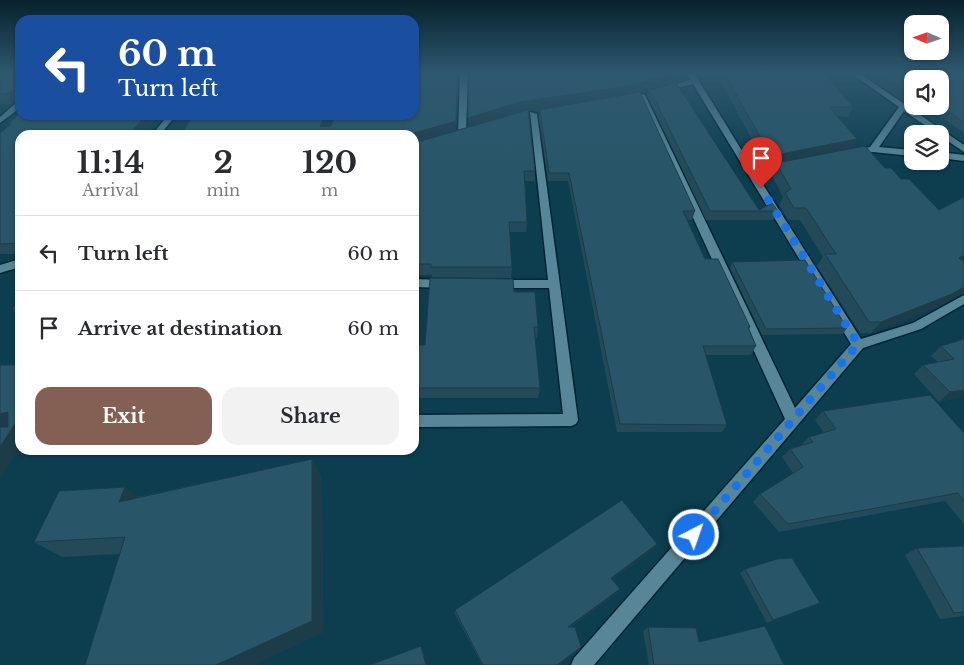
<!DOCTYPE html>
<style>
body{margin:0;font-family:"Libre Baskerville",serif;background:#f2f2f3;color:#2b2b33;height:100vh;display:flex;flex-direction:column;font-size:19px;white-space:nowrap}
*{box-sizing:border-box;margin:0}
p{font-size:16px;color:#7c7c81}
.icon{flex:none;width:28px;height:28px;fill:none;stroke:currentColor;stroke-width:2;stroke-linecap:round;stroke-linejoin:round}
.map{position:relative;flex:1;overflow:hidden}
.side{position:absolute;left:15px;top:130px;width:404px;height:325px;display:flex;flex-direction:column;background:#fff;border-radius:15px;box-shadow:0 1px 4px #0004}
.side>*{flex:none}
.top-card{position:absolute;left:15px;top:15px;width:404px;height:105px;border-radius:15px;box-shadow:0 1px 4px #0004;background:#1a4fa0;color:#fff;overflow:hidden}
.needle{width:32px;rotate:272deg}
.buttons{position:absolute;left:904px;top:15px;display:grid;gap:10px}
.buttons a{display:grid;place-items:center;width:45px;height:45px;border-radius:10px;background:#fff;box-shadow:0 1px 4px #0004;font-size:25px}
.pin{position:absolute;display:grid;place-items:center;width:42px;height:42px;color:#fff;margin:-51px -21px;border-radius:50% 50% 50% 0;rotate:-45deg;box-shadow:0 0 5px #0007}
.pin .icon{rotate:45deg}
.me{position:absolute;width:55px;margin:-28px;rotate:41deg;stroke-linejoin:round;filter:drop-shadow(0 0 4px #0008)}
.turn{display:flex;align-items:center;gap:18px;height:105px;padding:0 20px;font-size:22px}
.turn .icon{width:65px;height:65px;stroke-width:2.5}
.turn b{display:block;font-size:35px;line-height:42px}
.eta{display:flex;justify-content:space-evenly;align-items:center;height:85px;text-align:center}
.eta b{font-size:30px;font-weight:800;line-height:35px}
.cta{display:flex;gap:10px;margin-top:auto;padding:10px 20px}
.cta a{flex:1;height:58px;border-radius:15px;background:#846054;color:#fff;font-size:20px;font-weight:800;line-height:58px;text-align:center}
.cta a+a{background:#f2f2f3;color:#2b2b33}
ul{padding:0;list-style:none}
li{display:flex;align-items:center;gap:15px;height:75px;padding:0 20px;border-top:1px solid #e1e1e2}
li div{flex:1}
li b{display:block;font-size:19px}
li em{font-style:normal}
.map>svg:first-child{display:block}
</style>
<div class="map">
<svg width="964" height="665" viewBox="0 0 964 665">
<rect width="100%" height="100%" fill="#0c3e50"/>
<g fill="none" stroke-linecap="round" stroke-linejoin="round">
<defs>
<path id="minor" d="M 460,73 L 468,73 L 466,133 L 462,136 L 458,133 Z
M 687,73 L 694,73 L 754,170 L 789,162 L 794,165 L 792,167 L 757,175 L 861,339 L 913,323 L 964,295 L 964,304 L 921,329 L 863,348 L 594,665 L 571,665 L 574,658 L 785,419 L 637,95 L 638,93 L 645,95 L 795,408 L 851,344 L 693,84 L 663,91 L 659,89 L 691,80 Z
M 851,73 L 859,73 L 964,145 L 964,152 L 904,111 L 879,147 L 912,150 L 912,156 L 873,152 L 849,155 L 849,151 L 870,147 L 899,107 Z
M 17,102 L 20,102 L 20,108 L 0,123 L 0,117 Z
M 530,112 L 537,114 L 578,420 L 576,424 L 571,426 L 414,427 L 414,415 L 563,414 L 549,288 L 496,288 L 490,284 L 496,280 L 548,280 Z
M 168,115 L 176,115 L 160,135 L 152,135 Z
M 940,152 L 964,155 L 964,161 L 940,158 Z
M 20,259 L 20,267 L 0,273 L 0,265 Z
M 414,279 L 446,280 L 452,284 L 446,288 L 414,287 Z"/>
</defs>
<use href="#minor" stroke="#002431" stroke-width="3"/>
<use href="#minor" fill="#578699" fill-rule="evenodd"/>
</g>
<path fill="#224a59" d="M 0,73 L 20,73 L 20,101 L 17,100 L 12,104 L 0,104 Z
M 458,73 L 456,130 L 468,127 L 468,118 L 669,84 L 630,94 L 695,211 L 692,220 L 687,220 L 705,259 L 750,327 L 749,329 L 756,346 L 751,355 L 705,355 L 727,425 L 722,432 L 617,432 L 568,181 L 548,181 L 539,118 L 540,110 L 594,100 L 528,111 L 535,171 L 535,181 L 525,181 L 527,222 L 526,232 L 510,232 L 512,267 L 511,278 L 432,277 L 432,275 L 414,275 L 414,135 L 194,115 L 331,115 L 327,126 L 331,126 Z
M 716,73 L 824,73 L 853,107 L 848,117 L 837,116 L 852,148 L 964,262 L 964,294 L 963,293 L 940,306 L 871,333 L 860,333 L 817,266 L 823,257 L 800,220 L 788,220 L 779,205 L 783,197 L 771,174 L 776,164 L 766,166 Z
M 880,73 L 964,73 L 964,133 L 927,106 L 940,106 L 940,79 L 912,79 L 912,96 Z
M 650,90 L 759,210 L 778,211 L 773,220 L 706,220 L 648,97 Z
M 20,115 L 158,115 L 143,135 L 20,135 L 20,254 L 0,254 L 0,133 L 9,126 L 8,124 Z
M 732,262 L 847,328 L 843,334 L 762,335 L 730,268 Z
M 514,292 L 538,327 L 537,338 L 535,338 L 540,388 L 538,398 L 414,398 L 414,345 L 425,345 Z
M 20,300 L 20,318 L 12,309 Z
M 964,339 L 964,396 L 939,402 L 914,374 L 923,365 L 938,362 L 931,356 L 941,346 Z
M 823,411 L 964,433 L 964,524 L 945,501 L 779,532 L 753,502 L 760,494 L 793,473 L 782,457 L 790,449 L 801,445 L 809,437 L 824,433 L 815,420 Z
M 312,459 L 322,478 L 323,633 L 120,554 L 62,557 L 34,542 L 137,497 Z
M 657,544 L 654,549 L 612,579 L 617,593 L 571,627 L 581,647 L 579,650 L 559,665 L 482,665 L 455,614 L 455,610 Z
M 964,546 L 964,616 L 940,619 L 905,555 L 917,548 Z
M 745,569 L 814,606 L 767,623 L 740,573 Z
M 648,627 L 699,642 L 784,665 L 649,665 L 643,631 Z"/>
<path fill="#1c3c49" d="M 457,73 L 458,73 L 456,131 L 414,144 L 414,135 L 411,135 L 411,134 Z
M 672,74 L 669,84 L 626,95 L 519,112 L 468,127 L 468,118 L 520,102 Z
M 11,91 L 17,100 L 12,104 L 6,94 Z
M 146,115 L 158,115 L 143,135 L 129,135 Z
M 325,115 L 331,115 L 323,135 L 320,127 Z
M 857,139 L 852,149 L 766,166 L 771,156 Z
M 964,255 L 964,261 L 948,270 L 959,258 Z
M 964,287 L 964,292 L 963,293 L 940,306 L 871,333 L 881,322 Z
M 964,390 L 964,396 L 939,402 L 950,392 Z
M 8,412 L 20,416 L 20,447 L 0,479 L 0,414 Z
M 312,459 L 322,478 L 323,633 L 254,665 L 216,665 Z
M 125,487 L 146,504 L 119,502 Z
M 657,544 L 654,549 L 609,581 L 611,578 Z
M 620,589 L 617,593 L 566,630 L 568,627 Z
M 820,603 L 814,606 L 767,623 L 773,620 Z
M 421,646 L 424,651 L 427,665 L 426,665 Z
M 581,647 L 579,650 L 559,665 L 557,665 Z"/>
<path fill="#285668" stroke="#1c3c49" d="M 0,73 L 20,73 L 20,94 L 15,94 L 15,91 L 11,91 L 6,94 L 0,94 Z
M 414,73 L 457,73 L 456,121 L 411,134 L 411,135 L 180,135 L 194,115 L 325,115 L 320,127 L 331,126 L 336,115 L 414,115 Z
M 469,73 L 671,73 L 672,74 L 628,86 L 520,102 L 468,118 Z
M 724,73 L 824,73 L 853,107 L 829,107 L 857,139 L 771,156 Z
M 893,73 L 964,73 L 964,122 L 940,106 L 940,79 L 912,79 L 912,87 Z
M 676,83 L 759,210 L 772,203 L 778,211 L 710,211 L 650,90 Z
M 640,92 L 695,211 L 683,211 L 705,259 L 718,259 L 750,327 L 748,327 L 756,346 L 703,346 L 727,425 L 620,424 L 569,173 L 549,173 L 540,110 Z
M 528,110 L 535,171 L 524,171 L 527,222 L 509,222 L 512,267 L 431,267 L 431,264 L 414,264 L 414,143 Z
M 20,113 L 20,115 L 146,115 L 129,135 L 20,135 L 20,243 L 0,244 L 0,133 L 11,124 L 8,124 Z
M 865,146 L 885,168 L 891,168 L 901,179 L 909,179 L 939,210 L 964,197 L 964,255 L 959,258 L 964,262 L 964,287 L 952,294 L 881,322 L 869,322 L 825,254 L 836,254 L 806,208 L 794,208 L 785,193 L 791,189 L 776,163 Z
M 805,260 L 847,328 L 766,329 L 732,262 Z
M 430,278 L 513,279 L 514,292 L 535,292 L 538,327 L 534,327 L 540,388 L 414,388 L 414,345 L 425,345 Z
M 20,300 L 20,310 L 12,309 Z
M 964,339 L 964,390 L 950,392 L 923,365 L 954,359 L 941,346 Z
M 0,365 L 20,365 L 20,416 L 0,447 L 0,427 L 8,427 L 8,412 L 0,414 Z
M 930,395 L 964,433 L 964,501 L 958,493 L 788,524 L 760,494 L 803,467 L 790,449 L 813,442 L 809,437 L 836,429 L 823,411 Z
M 312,459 L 312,621 L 216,665 L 85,665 L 125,537 L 34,542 L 59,491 L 125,487 L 119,502 Z
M 622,500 L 657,544 L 611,578 L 620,589 L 568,627 L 575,627 L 581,647 L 557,665 L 483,665 L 455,610 Z
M 964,546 L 964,612 L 954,613 L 917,548 Z
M 792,558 L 820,603 L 773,620 L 745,569 L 777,559 Z
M 765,626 L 784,665 L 654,665 L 648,627 L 696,628 L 699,642 Z
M 421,646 L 426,665 L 370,665 Z"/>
<linearGradient id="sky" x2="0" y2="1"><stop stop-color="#07222c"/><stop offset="0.44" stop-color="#2e586f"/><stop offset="1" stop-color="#2e586f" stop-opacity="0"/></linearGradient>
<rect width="964" height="166" fill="url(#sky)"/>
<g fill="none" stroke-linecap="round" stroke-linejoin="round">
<path stroke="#1a73e8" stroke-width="9" stroke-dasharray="0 16.2" d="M 694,535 L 858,344 L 761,188"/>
</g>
</svg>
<div class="buttons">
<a><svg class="needle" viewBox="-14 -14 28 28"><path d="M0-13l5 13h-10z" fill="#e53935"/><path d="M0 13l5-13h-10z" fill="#7c7c81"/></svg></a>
<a><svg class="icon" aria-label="sound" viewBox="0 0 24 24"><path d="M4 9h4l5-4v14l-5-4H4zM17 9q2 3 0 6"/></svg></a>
<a><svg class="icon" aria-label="layers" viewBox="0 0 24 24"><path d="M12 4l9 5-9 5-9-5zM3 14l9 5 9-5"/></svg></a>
</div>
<div class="pin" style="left:761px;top:188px;background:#d93025"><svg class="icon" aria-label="arrive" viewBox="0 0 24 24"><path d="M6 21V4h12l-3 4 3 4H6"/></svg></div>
<svg class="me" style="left:694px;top:535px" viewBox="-20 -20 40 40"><circle r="17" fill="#1a73e8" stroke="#fff" stroke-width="3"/><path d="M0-11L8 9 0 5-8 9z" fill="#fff"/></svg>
<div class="top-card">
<div class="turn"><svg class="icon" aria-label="left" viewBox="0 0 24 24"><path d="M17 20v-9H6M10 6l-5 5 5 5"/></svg><div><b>60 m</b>Turn left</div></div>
</div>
<section class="side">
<div class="eta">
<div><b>11:14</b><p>Arrival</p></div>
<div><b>2</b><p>min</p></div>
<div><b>120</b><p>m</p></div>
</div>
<ul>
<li><svg class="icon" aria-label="left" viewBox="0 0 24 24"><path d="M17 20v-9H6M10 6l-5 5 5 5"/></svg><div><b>Turn left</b></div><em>60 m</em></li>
<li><svg class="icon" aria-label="arrive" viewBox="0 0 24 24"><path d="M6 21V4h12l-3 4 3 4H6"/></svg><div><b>Arrive at destination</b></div><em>60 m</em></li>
</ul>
<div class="cta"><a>Exit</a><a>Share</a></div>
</section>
</div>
